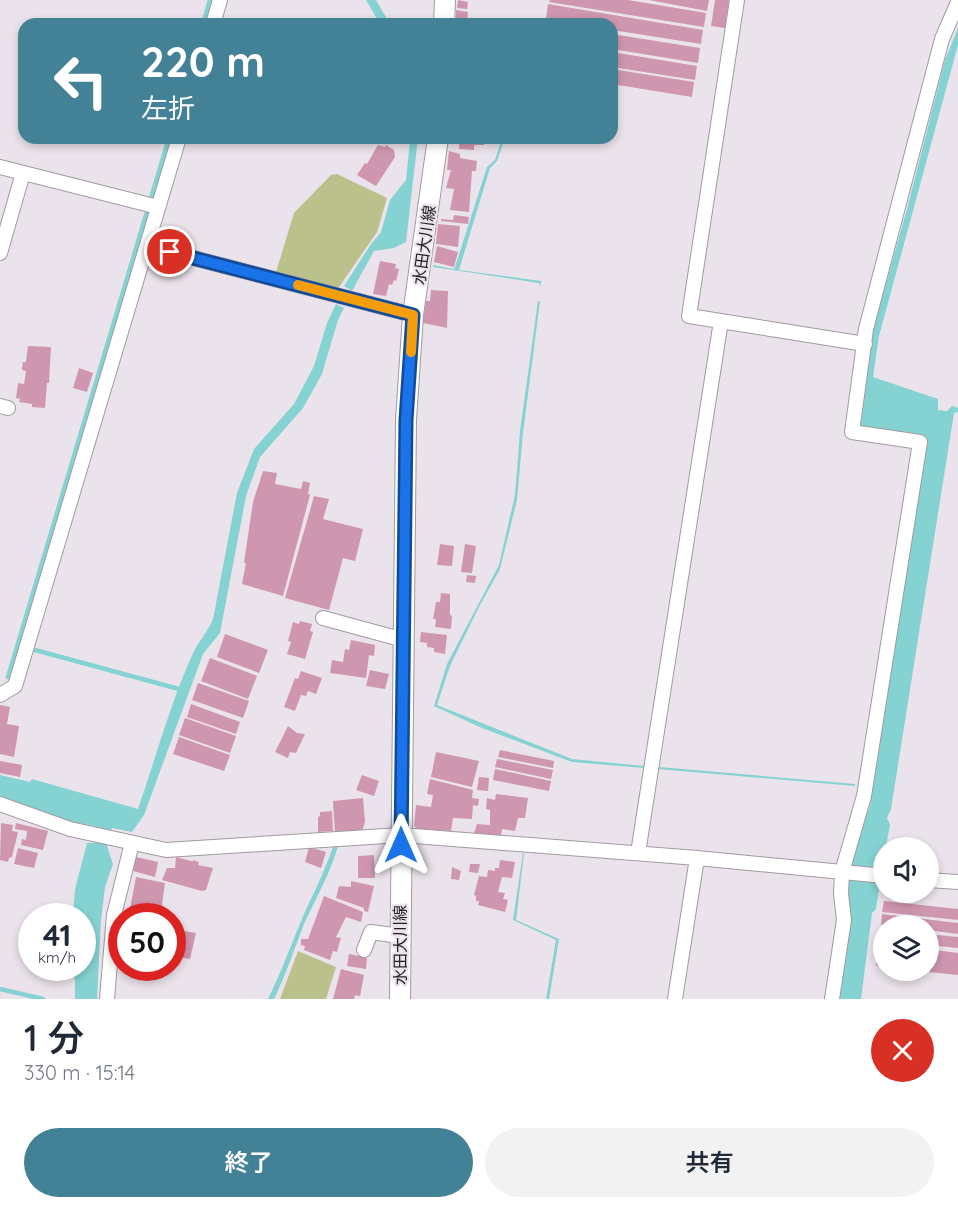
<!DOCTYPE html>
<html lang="ja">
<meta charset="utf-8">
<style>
body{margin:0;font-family:Quicksand,"Noto Sans JP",sans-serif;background:#f2f2f3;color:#1f2937;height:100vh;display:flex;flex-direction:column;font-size:22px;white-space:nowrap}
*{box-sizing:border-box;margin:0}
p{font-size:20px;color:#747a83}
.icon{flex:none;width:33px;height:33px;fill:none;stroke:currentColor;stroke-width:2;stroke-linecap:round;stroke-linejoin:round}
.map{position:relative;height:999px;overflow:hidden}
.side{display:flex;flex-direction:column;background:#fff;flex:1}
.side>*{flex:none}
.banner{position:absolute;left:18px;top:18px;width:600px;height:126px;border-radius:18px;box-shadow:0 3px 9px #0003;background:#438196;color:#fff;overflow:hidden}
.tools{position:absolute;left:873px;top:837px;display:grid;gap:12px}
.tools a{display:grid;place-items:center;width:66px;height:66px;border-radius:50%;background:#fff;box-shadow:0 3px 9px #0003;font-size:30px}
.speed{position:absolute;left:18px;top:903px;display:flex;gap:12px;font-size:30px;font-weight:700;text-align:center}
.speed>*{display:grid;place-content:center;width:78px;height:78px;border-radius:50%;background:#fff;box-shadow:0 3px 9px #0003;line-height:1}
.speed small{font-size:15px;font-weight:400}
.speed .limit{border:9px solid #d22;background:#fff;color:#111}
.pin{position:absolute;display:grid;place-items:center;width:51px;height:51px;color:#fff;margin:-26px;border:3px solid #fff;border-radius:50%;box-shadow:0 2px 6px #0007}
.me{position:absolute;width:66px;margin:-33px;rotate:0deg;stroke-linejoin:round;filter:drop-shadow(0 0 4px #0008)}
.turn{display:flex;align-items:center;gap:21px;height:126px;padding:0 24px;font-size:27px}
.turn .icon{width:78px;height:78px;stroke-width:2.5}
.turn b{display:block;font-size:42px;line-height:51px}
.round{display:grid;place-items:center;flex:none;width:63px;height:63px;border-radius:32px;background:#f2f2f3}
.summary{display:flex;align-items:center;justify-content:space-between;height:102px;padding:0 24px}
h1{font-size:36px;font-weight:600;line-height:45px}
.action{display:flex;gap:12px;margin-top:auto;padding:12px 24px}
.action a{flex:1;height:69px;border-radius:36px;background:#438196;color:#fff;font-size:24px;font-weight:600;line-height:69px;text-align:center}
.action a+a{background:#f2f2f3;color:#1f2937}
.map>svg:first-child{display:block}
</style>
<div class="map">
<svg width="958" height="999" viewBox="0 0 958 999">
<rect width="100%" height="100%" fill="#ebe3eb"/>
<path fill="#bac18a" d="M 337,174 L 387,198 L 377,232 L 337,290 L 276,272 L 294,213 L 331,175 Z
M 298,951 L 336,967 L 326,999 L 280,999 Z"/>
<path fill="#85d2d2" d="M 366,0 L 376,0 L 390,24 L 380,24 Z
M 958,28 L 958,45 L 879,336 L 873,377 L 938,399 L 938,410 L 947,411 L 952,406 L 958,408 L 958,412 L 954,413 L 891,809 L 887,818 L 890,825 L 886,847 L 884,848 L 883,864 L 876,909 L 872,913 L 861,999 L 839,999 L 850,919 L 847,893 L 850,865 L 870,805 L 926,438 L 862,428 L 858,420 L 873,330 L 907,209 L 945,60 Z
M 406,138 L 418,138 L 406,242 L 394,248 L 374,251 L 352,291 L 344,286 L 371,244 L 381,232 L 390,200 L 406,180 L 410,141 Z
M 502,138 L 505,138 L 497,161 L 490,168 L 459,270 L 541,281 L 541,286 L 539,283 L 433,267 L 433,265 L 454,269 L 455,267 L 487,167 L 495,160 Z
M 538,301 L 540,301 L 523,433 L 517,500 L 500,569 L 479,607 L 450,666 L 437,705 L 572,759 L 644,766 L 644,768 L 572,762 L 482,728 L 434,706 L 447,664 L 499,565 L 515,495 L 520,431 Z
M 336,304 L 344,308 L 338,320 L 322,374 L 303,408 L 260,457 L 246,496 L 220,633 L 203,654 L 144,815 L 132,832 L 112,828 L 107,846 L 113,864 L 105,887 L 101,920 L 97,999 L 75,999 L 75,980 L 70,968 L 82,968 L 82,916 L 73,916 L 75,889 L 87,843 L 95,843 L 95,826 L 73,822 L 0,796 L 0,775 L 30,782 L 32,779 L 138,809 C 156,757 171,701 194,651 C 200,640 208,631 213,619 L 237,493 L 254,449 L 294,404 L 314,366 L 327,323 Z
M 659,767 L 855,784 L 855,786 L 658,769 Z
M 334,844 L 338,846 C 330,874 316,898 304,924 C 294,949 286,975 274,999 L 268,999 C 280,975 289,950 299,926 C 310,899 325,872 334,844 Z
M 523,853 L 524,853 L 516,920 L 559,939 L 549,999 L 546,999 L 556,940 L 513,920 Z"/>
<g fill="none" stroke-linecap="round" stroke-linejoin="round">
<path stroke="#85d2d2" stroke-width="4.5" d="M 203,24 L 210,0
M 35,650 L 179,689
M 8,677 L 169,138
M 0,989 L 43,999"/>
</g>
<path fill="#cf96af" d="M 458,0 L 468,2 L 467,9 L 457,8 Z
M 550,0 L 628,0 L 706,13 L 704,27 L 549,2 Z
M 649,0 L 709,0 L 707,11 Z
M 715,0 L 729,0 L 725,28 L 711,26 Z
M 548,4 L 703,30 L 701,44 L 612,30 L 612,24 L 577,24 L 546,19 Z
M 456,10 L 468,12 L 467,24 L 456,24 Z
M 612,34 L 700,48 L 698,63 L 612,49 Z
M 612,52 L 697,66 L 695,80 L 612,67 Z
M 612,69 L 694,82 L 692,97 L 612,84 Z
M 459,138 L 485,138 L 484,145 L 474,145 L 474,150 L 459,149 Z
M 378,145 L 385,147 L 386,145 L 394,150 L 395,157 L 376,186 L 357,175 L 365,163 L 367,164 Z
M 449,151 L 460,154 L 460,158 L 477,161 L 476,171 L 472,171 L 469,212 L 450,210 L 454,189 L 446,188 L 451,170 L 447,170 Z
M 454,215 L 469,217 L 468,224 L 441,221 L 441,219 L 453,220 Z
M 438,224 L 460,226 L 458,247 L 436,244 Z
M 437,246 L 458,252 L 454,267 L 434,262 Z
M 380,261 L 396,264 L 395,268 L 399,269 L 396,281 L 394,280 L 392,285 L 389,284 L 386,296 L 373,294 Z
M 431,290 L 448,291 L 447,328 L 423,323 L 426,301 L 430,301 Z
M 28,346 L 51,347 L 49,383 L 47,383 L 45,408 L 32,407 L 32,404 L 19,402 L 20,399 L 16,398 L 18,383 L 24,384 L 26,371 L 22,370 L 23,362 L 26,362 Z
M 79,368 L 93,373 L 87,392 L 73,388 Z
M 263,471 L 277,473 L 275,484 L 301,489 L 303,481 L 310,483 L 308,494 L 310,495 L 283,596 L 242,584 L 246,563 L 244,563 L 253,502 Z
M 314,496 L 329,499 L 323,519 L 363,529 L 355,561 L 343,558 L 329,610 L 285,598 Z
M 440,544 L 454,546 L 452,566 L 437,565 Z
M 465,544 L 476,546 L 472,573 L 461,572 Z
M 467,575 L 476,576 L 475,583 L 466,582 Z
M 441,593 L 450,594 L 450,615 L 452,616 L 451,629 L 435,627 L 436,619 L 433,619 L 436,602 L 440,602 Z
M 300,621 L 312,624 L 310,631 L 313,632 L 305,659 L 287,654 L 291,642 L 288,641 L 293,622 L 299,624 Z
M 421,632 L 447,635 L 445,654 L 434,652 L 434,648 L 427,647 L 427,643 L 420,642 Z
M 225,634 L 268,650 L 259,673 L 217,657 Z
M 351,640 L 375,645 L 374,656 L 369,655 L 366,678 L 330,673 L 332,660 L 343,662 L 345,649 L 349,650 Z
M 210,658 L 257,676 L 248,699 L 201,681 Z
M 370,670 L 389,674 L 385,689 L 366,686 Z
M 301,671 L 322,678 L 316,694 L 308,691 L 306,696 L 301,695 L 295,711 L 284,707 L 295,678 L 298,679 Z
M 198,683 L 249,701 L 243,718 L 192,700 Z
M 191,704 L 240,722 L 236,734 L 187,717 Z
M 0,705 L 10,707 L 7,724 L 19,726 L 14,757 L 0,754 Z
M 185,718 L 236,736 L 230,753 L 179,735 Z
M 288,726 L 297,733 L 305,734 L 296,753 L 290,752 L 288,758 L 275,752 Z
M 179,737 L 230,755 L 224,771 L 173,754 Z
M 500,750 L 554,761 L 553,768 L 498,757 Z
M 436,752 L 479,761 L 472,787 L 431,777 Z
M 497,759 L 553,770 L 551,779 L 495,767 Z
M 0,761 L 22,765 L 20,777 L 0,773 Z
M 495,769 L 551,781 L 549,791 L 493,780 Z
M 362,775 L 379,781 L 374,796 L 356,790 Z
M 479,777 L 489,778 L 488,791 L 477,790 Z
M 430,779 L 473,790 L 472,798 L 479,799 L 478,806 L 473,805 L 472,819 L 453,818 L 451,831 L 418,829 L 414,826 L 416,805 L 431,807 L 433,795 L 427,794 Z
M 496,794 L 528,798 L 525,818 L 518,818 L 515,831 L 502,829 L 501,836 L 474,833 L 477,824 L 490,825 L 490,810 L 486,809 L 487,798 L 495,800 Z
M 363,798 L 365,822 L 362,832 L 335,834 L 333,801 Z
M 332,811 L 333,831 L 318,832 L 318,817 L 320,816 L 320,812 Z
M 1,823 L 13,825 L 12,831 L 18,832 L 12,857 L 9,858 L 8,862 L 0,860 Z
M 16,823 L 48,831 L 43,850 L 21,845 L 22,839 L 26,840 L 27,831 L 15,829 Z
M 897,840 L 908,842 L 908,848 L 896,848 Z
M 309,847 L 326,852 L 321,868 L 305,862 Z
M 18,848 L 38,853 L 34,868 L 14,864 Z
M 374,855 L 375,878 L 358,878 L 358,856 Z
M 136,857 L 158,862 L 155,877 L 133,871 Z
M 176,857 L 191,861 L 196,860 L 195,861 L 199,862 L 198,865 L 213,868 L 206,890 L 202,891 L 162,880 L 167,868 L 175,868 Z
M 500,860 L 515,862 L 512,878 L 502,877 L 498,892 L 505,893 L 503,899 L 508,900 L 505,912 L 478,905 L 479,901 L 476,901 L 476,896 L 474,895 L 479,876 L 487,877 L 488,870 L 495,871 L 495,868 L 499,868 Z
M 470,864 L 480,864 L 478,873 L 469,872 Z
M 452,867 L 461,871 L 459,880 L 451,879 Z
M 136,877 L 165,883 L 161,912 L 148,909 L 146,916 L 129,914 Z
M 351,881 L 374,886 L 368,912 L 364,911 L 364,908 L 336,898 L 339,886 L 351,887 Z
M 324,896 L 363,912 L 361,922 L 346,917 L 336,937 L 341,938 L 337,952 L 333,951 L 330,960 L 304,950 L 305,946 L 301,945 L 301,939 L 308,939 Z
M 884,901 L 958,909 L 958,920 L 882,912 Z
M 882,914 L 958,923 L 958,934 L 928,930 L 928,926 L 881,925 Z
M 179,930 L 196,933 L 190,959 L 173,956 Z
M 928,934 L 958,937 L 958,948 L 928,945 Z
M 878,944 L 884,944 L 884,967 L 876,966 Z
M 928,949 L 958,953 L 958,975 L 928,972 Z
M 349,954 L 367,958 L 366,969 L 347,966 Z
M 341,969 L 364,975 L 360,996 L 355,995 L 354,999 L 333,999 Z"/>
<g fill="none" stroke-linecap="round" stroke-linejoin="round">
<defs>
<path id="street" d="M 737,0 L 689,316 L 865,344
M 213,24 L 220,0
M 0,167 L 158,207
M 147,246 L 413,315
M 0,253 L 23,173
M 0,406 L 8,408
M 323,618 L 404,640
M 0,695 L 15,686 L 179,138
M 0,804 L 70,829 L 166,850 L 401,835 L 697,858 L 884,876
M 638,853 L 721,321
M 928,880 L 958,882
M 364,950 L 371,932 L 400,936
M 107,999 L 114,915 L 132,843
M 675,999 L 697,858
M 832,999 L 844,920 L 841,894 L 842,872 L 864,796 L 920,442 L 852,432 L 866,329 L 942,39 L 958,2"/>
<path id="secondary" d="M 444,24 L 445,0
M 400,999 L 406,420 L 413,315 L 438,138"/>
</defs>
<use href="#street" stroke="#a19aa1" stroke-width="16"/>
<use href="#secondary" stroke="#a19aa1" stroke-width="22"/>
<use href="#street" stroke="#fff" stroke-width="14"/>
<use href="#secondary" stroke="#fff" stroke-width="20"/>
</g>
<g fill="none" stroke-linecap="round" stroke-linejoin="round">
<defs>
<path id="route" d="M 170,252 L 413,315 L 406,420 L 401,845"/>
</defs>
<use href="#route" stroke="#114b97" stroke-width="15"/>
<use href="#route" stroke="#1a73e8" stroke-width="10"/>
<path stroke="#f59e0b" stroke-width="10" d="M 298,285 L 413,315 L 411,352"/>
</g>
<g text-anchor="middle" stroke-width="4.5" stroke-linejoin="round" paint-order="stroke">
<g font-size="16" fill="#211e21" stroke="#ebe3eb">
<text transform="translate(424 245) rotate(-82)" y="6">水田大川線</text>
<text transform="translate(400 945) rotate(-90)" y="6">水田大川線</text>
</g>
</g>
</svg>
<div class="tools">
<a><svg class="icon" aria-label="sound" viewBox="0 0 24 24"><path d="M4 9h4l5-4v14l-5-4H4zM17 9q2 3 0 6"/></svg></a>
<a><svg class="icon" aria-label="layers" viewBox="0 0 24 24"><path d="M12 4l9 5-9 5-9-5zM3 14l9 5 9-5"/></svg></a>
</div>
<div class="speed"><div>41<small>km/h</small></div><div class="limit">50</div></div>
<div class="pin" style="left:170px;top:252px;background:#d93025"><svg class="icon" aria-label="arrive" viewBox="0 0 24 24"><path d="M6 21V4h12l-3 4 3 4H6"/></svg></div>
<svg class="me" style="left:401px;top:845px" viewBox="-20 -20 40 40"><path d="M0-17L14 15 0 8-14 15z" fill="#1a73e8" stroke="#fff" stroke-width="4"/></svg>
<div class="banner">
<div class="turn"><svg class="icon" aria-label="left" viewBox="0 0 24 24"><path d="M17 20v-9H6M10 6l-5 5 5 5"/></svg><div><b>220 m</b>左折</div></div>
</div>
</div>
<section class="side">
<div class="summary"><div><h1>1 分</h1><p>330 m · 15:14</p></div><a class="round" style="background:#d93025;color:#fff"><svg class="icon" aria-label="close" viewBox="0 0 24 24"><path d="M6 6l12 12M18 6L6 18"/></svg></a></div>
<div class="action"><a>終了</a><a>共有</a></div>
</section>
